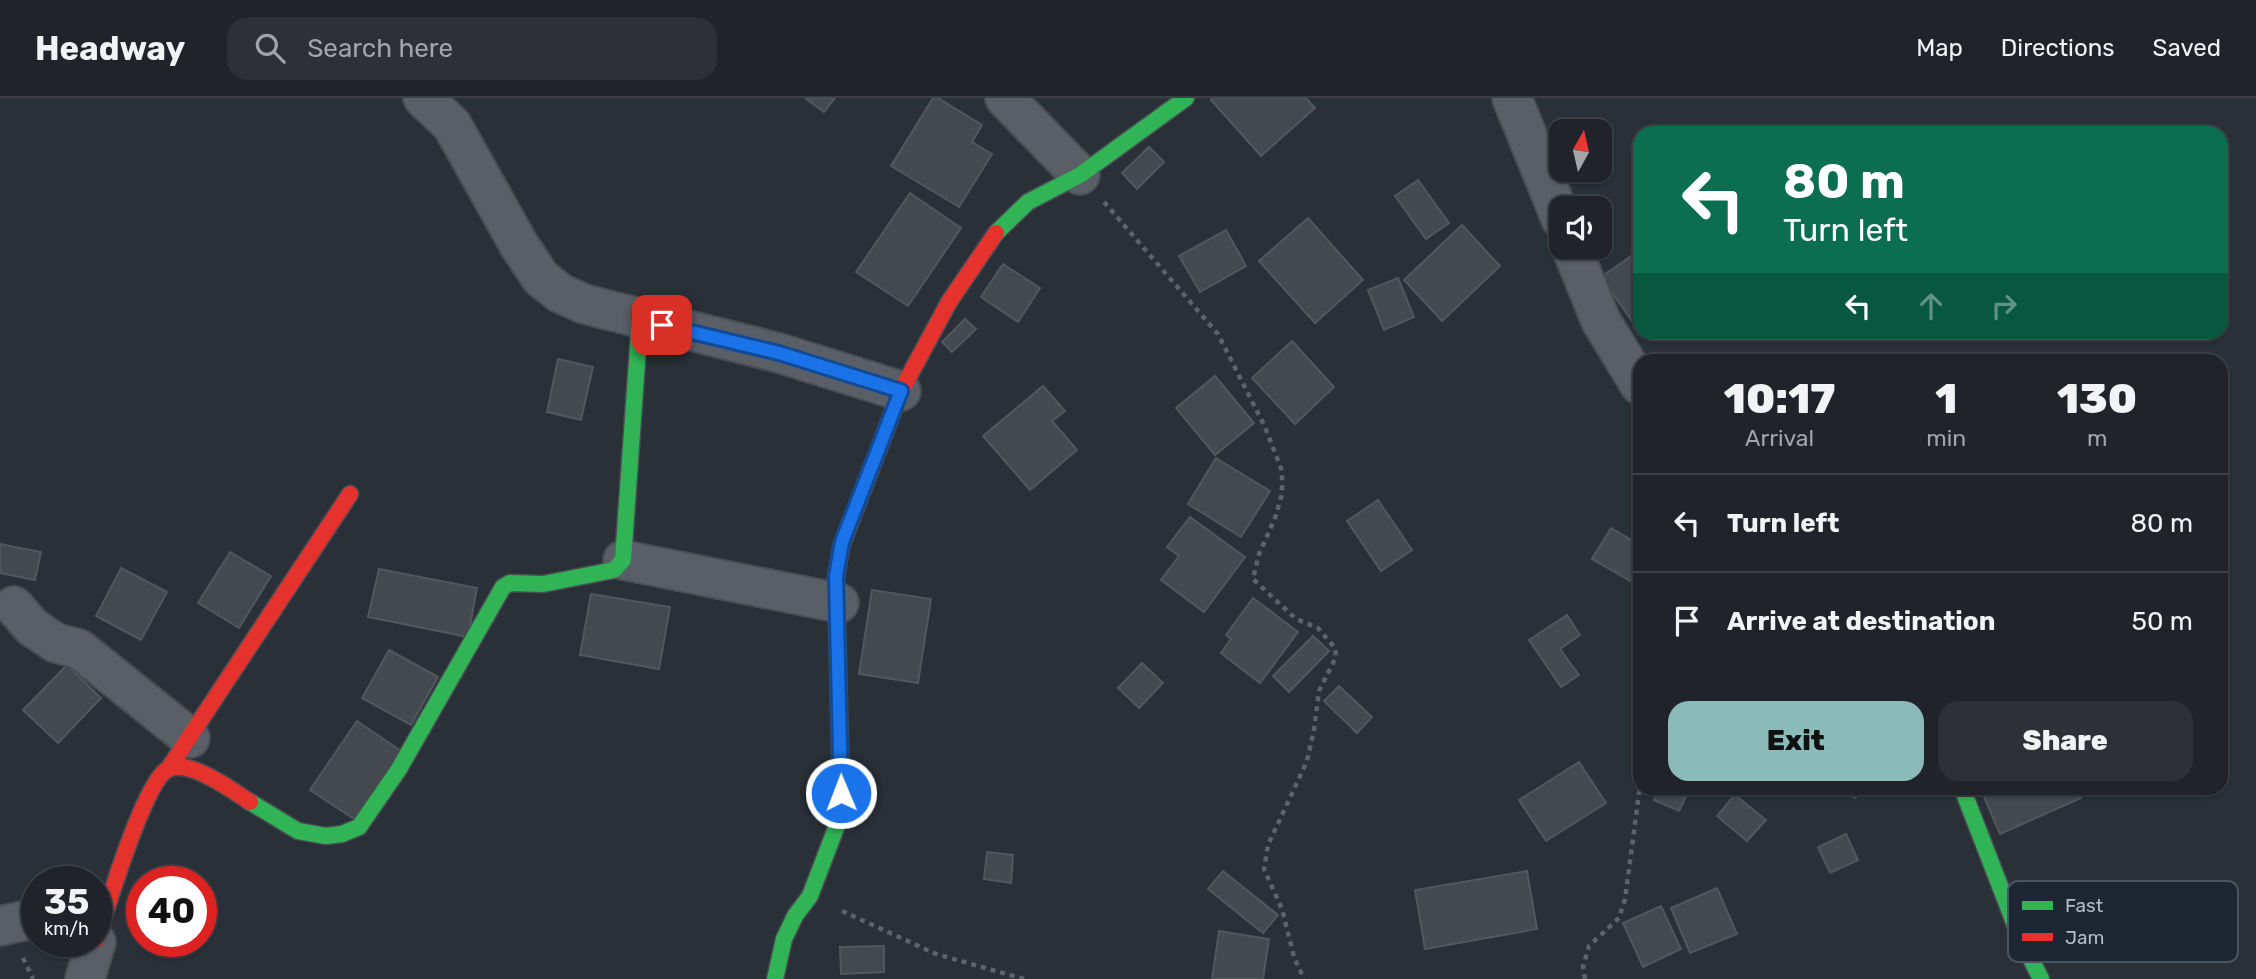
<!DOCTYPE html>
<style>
body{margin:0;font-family:Rubik,sans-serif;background:#2d3036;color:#f1f3f6;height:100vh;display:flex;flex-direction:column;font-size:26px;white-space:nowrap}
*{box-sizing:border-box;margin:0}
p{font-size:23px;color:#a2a4a8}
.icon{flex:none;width:38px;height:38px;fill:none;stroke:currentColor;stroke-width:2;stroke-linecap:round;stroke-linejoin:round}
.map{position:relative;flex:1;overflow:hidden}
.sheet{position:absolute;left:1633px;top:256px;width:595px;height:441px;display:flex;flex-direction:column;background:#20242a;border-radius:21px;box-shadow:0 2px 5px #0004,0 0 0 2px #3d4147}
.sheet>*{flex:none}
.guide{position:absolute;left:1633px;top:28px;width:595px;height:214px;border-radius:21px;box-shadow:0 2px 5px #0004,0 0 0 2px #3d4147;background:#0b6e4f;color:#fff;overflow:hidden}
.needle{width:46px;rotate:8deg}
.tools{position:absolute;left:1549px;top:21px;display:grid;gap:14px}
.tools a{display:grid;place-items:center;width:63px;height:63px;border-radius:14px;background:#20242a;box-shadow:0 2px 5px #0004,0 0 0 2px #3d4147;font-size:35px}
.speed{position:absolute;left:21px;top:768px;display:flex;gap:14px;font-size:35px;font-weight:700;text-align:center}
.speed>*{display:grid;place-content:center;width:91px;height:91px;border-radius:50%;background:#20242a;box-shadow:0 2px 5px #0004,0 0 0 2px #3d4147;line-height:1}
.speed small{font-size:18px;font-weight:400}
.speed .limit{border:10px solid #d22;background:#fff;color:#111}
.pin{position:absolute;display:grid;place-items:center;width:60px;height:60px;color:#fff;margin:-30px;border-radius:14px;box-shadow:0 4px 10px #0006}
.me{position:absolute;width:77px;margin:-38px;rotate:359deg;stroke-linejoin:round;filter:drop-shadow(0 0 5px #0008)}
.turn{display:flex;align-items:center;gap:24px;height:147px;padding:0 35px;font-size:32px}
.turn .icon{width:91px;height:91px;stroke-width:2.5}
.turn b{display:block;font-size:49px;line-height:60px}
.lanes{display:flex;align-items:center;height:66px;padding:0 35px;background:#0003;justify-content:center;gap:35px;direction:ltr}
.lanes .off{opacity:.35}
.eta{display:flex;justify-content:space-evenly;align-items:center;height:119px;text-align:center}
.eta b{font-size:42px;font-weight:800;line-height:49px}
.button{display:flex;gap:14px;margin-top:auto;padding:14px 35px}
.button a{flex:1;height:80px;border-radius:21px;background:#8bbbb9;color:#111;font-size:28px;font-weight:800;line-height:80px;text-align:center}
.button a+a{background:#2d3036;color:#f1f3f6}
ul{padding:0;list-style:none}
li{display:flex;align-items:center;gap:21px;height:98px;padding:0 35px;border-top:2px solid #3d4147}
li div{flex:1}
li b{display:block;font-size:26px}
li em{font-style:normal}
header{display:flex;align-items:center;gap:42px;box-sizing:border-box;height:98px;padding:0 35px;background:#20242a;border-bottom:2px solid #3d4147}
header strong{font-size:33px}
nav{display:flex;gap:38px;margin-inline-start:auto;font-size:24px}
.search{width:490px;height:63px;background:#2d3036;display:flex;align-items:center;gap:18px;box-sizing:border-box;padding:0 24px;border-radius:21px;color:#a2a4a8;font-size:26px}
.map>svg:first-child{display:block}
</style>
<header>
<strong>Headway</strong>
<div class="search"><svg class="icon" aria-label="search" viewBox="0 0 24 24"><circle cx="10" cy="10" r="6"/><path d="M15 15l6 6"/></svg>Search here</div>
<nav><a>Map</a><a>Directions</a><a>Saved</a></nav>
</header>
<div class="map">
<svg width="2256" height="881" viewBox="0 0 2256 881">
<rect width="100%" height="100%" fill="#2a3038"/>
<path fill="#444950" stroke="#52575f" stroke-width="2" d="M 805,0 L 835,0 L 824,14 Z
M 933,0 L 938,0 L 982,27 L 972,44 L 992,56 L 959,109 L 891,68 Z
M 1213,0 L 1306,0 L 1315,10 L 1261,58 L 1211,2 Z
M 1149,49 L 1164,64 L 1137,91 L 1122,75 Z
M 1418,82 L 1449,125 L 1426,141 L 1395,98 Z
M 910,95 L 961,130 L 908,208 L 856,174 Z
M 1308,120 L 1363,182 L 1315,225 L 1259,163 Z
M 1462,127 L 1500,168 L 1442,223 L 1404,182 Z
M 1226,132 L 1246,168 L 1200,194 L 1179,158 Z
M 1640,152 L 1640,233 L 1639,233 L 1601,179 Z
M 1003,166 L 1040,190 L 1018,224 L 981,199 Z
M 1398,180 L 1414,219 L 1384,232 L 1368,192 Z
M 965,221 L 976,231 L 952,254 L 942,244 Z
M 1292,243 L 1334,289 L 1295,326 L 1252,280 Z
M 558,261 L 593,269 L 581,322 L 547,314 Z
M 1215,278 L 1254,325 L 1215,357 L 1176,310 Z
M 1043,288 L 1065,313 L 1052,323 L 1077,352 L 1030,392 L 983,338 Z
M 1216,360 L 1270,393 L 1241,439 L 1188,406 Z
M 1378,402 L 1412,452 L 1381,473 L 1347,423 Z
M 1190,419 L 1245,459 L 1204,514 L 1161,482 L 1179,458 L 1167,449 Z
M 1611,430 L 1640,447 L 1640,471 L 1632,484 L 1592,461 Z
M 0,446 L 41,454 L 35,482 L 0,475 Z
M 230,454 L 271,478 L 239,530 L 198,505 Z
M 121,470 L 167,494 L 141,542 L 96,518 Z
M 379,471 L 477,490 L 468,539 L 368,519 Z
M 872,492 L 931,501 L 918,585 L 859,576 Z
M 591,496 L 670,509 L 659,571 L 580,557 Z
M 1253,500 L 1298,534 L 1260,585 L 1221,555 L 1231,541 L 1226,537 Z
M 1567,517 L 1580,537 L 1560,551 L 1579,577 L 1561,589 L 1529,542 Z
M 1313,538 L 1329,553 L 1289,594 L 1273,578 Z
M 389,552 L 438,579 L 411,627 L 362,600 Z
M 1142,565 L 1163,585 L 1139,610 L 1118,590 Z
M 67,567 L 101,600 L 58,645 L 23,612 Z
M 1339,588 L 1372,619 L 1357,635 L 1324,603 Z
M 357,623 L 407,657 L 360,725 L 310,692 Z
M 1579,664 L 1606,705 L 1546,743 L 1519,702 Z
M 1659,690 L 1690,690 L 1679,713 L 1654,702 Z
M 1847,690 L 1871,690 L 1854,700 Z
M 2005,690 L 2076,690 L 2081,700 L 2000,736 L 1984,699 Z
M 1735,697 L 1766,722 L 1747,743 L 1717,718 Z
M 1846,736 L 1858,762 L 1830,775 L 1818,749 Z
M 987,754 L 1013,757 L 1011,785 L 984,781 Z
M 1223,773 L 1278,817 L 1263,835 L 1208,791 Z
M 1527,773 L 1537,831 L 1425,851 L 1415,792 Z
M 1717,790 L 1737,836 L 1690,855 L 1671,810 Z
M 1661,808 L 1681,851 L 1643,869 L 1623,825 Z
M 1219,833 L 1269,841 L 1263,881 L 1212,881 Z
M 884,848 L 884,874 L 841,876 L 840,849 Z"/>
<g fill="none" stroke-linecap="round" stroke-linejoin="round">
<defs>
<path id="street" d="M 423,0 L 452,27 L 519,147 L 541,180 L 560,195 L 584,206 L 779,255 L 901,293
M 1005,0 L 1080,77
M 1512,0 L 1561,121
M 1571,149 L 1601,223 L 1640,287
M 623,462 L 839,505
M 14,508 L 32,529 L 56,545 L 79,551 L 190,640
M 0,828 L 37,820
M 85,881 L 96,844"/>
<path id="fast" d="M 996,135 L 1028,104 L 1080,77 L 1186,0
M 1962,690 L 2019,837 L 2041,881
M 250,704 L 298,733 L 326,738 L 342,736 L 359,729 L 399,671 L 503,489 L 510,485 L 543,486 L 614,472 L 623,462 L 640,221
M 775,881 L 784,841 L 795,818 L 810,798 L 839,722 L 841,695 L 836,478 L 842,446"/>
<path id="jam" d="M 842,446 L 901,293 L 949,204 L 996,135
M 169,670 L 350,396
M 96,842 C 107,811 144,683 168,671 C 189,660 233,693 250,704"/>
</defs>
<use href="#street" stroke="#484c53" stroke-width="42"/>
<use href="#fast" stroke="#484c53" stroke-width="19"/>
<use href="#jam" stroke="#484c53" stroke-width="19"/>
<path stroke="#5d636a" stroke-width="4.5" stroke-dasharray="5 5" stroke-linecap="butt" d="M 1104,104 L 1218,236 L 1265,329 L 1282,373 L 1282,396 L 1275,420 L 1259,456 L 1253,481 L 1296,521 L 1318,530 L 1335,550 L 1336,559 L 1319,593 L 1314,632 L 1307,663 L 1268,747 L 1264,771 L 1282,811 L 1294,859 L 1304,881
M 842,813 L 936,856 L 1024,881
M 23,860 L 33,881
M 1585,881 L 1583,869 L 1589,848 L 1619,820 L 1625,801 L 1640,688"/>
<use href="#street" stroke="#5a5e66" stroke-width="38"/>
<use href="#fast" stroke="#30b455" stroke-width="16"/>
<use href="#jam" stroke="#e5322d" stroke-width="16"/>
</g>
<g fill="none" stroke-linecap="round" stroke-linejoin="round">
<defs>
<path id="route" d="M 662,227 L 779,255 L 901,293 L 842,444 L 836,478 L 841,695"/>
</defs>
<use href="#route" stroke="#114b97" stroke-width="18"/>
<use href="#route" stroke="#1a73e8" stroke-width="12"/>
</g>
<rect x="2008" y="783" width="230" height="81" rx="10" fill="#1d2633" stroke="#4a5360" stroke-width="2"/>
<rect x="2022" y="803" width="31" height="9" fill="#30b455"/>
<rect x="2022" y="835" width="31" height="8" fill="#e5322d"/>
<g font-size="19" fill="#b4bcc9">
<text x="2065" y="814">Fast</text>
<text x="2065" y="846">Jam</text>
</g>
</svg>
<div class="tools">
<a><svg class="needle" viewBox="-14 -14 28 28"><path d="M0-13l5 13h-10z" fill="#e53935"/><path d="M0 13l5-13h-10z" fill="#a2a4a8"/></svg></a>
<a><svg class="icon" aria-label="sound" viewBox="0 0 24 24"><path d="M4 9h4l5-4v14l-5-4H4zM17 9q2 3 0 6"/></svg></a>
</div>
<div class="speed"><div>35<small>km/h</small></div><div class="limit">40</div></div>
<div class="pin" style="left:662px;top:227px;background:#d93025"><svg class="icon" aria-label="arrive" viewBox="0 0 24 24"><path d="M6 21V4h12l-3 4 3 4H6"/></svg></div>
<svg class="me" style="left:841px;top:695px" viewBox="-20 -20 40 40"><circle r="17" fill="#1a73e8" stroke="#fff" stroke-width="3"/><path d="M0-11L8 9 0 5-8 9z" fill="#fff"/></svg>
<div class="guide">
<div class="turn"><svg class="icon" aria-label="left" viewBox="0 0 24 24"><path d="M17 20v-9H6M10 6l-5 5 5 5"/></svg><div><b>80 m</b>Turn left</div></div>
<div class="lanes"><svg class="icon" aria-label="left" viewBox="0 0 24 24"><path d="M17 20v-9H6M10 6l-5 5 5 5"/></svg><svg class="icon off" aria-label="ahead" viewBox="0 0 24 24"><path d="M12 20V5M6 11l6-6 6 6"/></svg><svg class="icon off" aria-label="right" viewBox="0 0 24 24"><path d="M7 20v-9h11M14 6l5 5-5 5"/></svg></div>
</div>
<section class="sheet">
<div class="eta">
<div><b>10:17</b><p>Arrival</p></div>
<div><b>1</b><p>min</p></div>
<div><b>130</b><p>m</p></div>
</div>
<ul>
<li><svg class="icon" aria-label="left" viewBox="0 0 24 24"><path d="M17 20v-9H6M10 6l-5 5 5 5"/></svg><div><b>Turn left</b></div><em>80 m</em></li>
<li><svg class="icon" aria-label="arrive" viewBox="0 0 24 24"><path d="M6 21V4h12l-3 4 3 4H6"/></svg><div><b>Arrive at destination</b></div><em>50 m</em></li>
</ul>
<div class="button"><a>Exit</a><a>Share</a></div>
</section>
</div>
